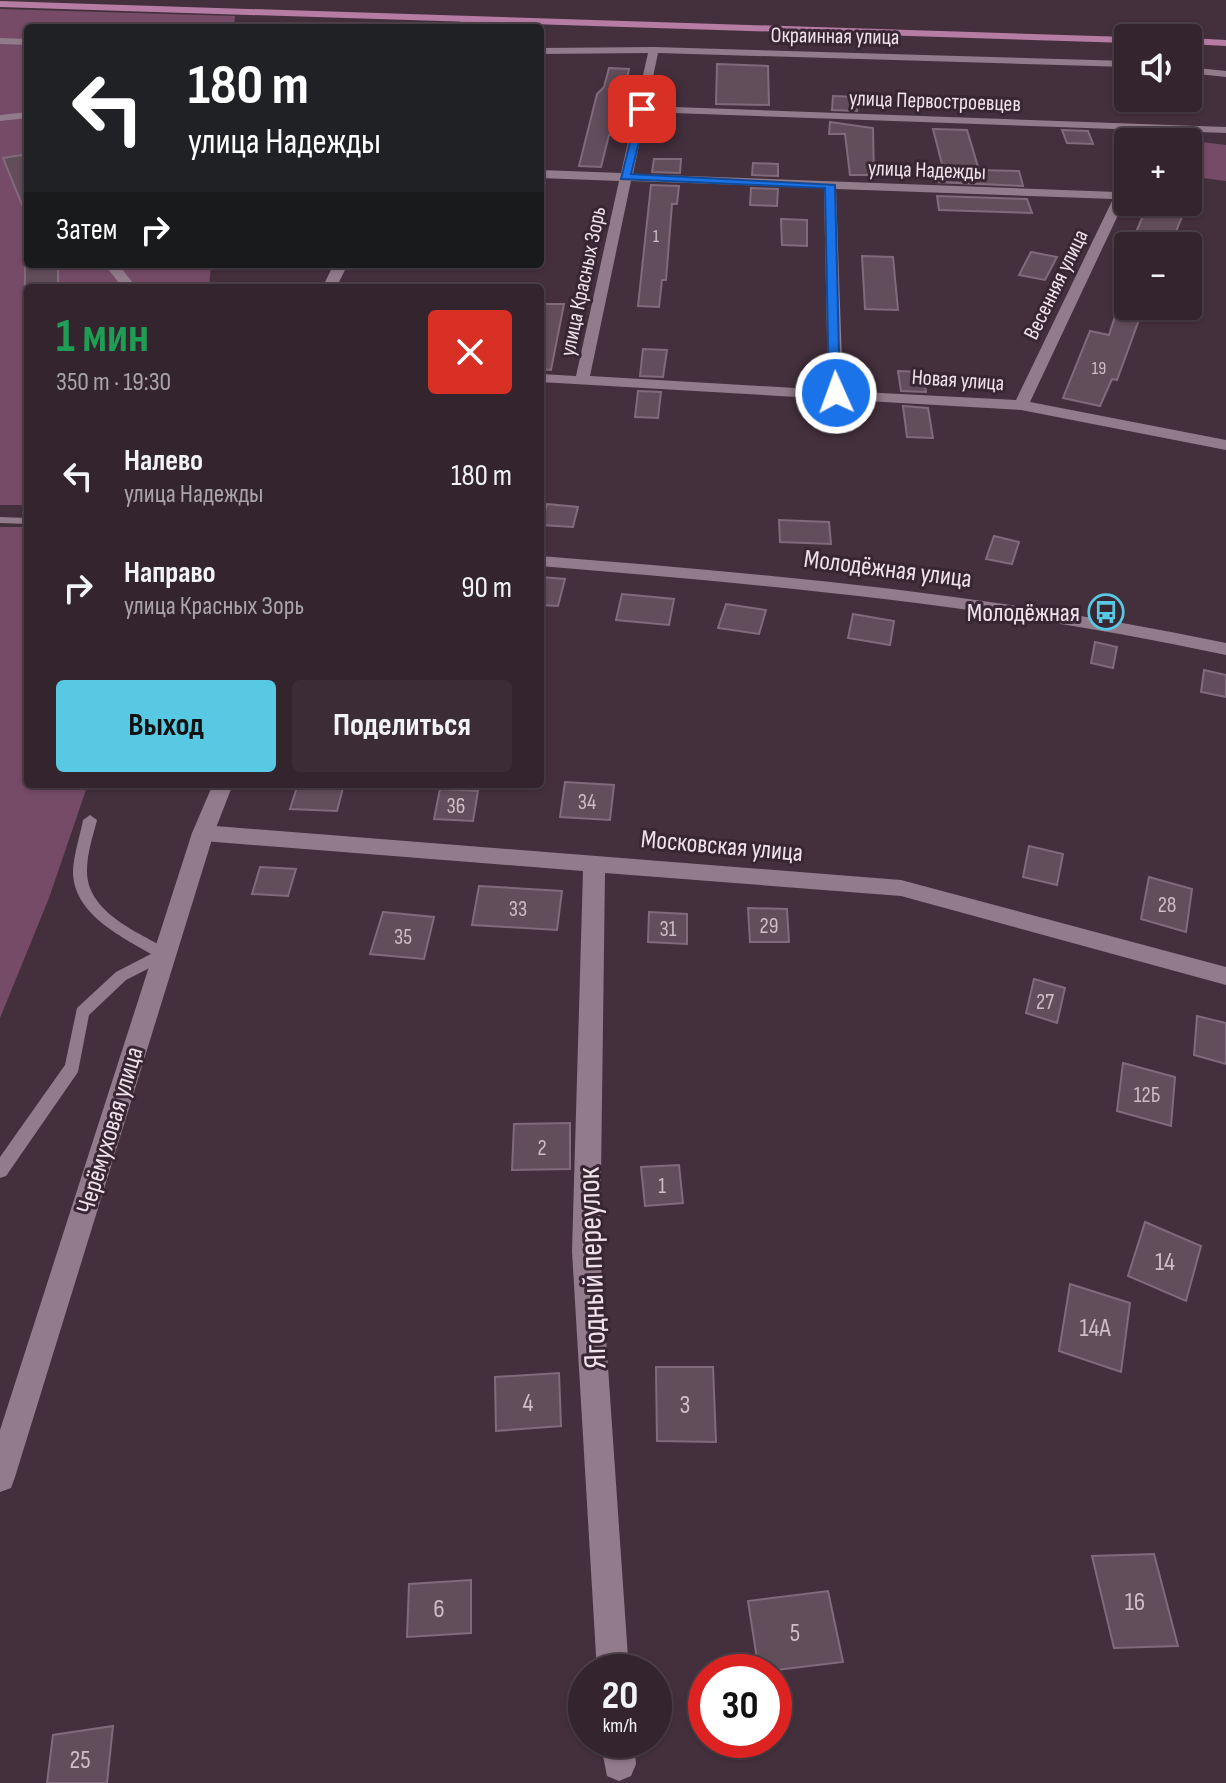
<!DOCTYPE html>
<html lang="ru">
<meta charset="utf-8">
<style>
body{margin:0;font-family:"Sofia Sans Condensed",sans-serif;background:#3b2c36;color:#f1f3f6;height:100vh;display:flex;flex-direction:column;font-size:30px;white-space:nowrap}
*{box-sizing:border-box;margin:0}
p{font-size:26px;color:#a9a4aa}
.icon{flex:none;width:44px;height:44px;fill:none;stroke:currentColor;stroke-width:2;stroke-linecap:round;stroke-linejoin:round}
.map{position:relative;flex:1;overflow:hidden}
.details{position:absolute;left:24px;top:284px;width:520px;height:504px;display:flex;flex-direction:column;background:#33242e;border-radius:8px;box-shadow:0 2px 6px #0004,0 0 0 2px #4e414a}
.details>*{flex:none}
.banner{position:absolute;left:24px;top:24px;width:520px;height:244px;border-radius:8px;box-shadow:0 2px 6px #0004,0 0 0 2px #4e414a;background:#202124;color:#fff;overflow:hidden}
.buttons{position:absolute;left:1114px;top:24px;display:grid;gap:16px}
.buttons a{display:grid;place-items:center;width:88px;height:88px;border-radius:8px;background:#33242e;box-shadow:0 2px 6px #0004,0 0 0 2px #4e414a;font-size:40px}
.speed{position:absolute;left:568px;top:1654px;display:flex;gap:16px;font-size:40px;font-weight:700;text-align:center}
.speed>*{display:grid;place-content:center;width:104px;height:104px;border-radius:50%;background:#33242e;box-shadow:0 2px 6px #0004,0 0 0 2px #4e414a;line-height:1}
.speed small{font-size:20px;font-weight:400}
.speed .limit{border:12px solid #d22;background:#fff;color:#111}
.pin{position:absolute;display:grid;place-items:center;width:68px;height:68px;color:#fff;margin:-34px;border-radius:16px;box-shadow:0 4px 12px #0006}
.me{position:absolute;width:88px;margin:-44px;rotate:358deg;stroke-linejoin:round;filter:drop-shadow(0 0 6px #0008)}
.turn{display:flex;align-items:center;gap:28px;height:168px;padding:0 32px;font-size:36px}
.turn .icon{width:104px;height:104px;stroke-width:2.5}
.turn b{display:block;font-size:56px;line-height:68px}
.then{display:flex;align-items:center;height:76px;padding:0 32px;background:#0003;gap:16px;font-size:30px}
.round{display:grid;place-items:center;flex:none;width:84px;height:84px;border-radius:8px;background:#3b2c36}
.summary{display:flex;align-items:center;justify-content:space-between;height:136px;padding:0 32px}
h1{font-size:48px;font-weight:700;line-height:60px;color:#1e9e55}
.button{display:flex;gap:16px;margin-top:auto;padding:16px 32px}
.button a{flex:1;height:92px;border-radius:8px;background:#58c9e3;color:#111;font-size:32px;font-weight:700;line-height:92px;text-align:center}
.button a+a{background:#3b2c36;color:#f1f3f6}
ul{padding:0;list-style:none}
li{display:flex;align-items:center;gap:24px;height:112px;padding:0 32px}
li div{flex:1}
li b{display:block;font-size:30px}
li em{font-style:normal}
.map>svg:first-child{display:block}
</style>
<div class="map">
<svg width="1226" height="1783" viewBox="0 0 1226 1783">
<rect width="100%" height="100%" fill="#44303d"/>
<path fill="#754b67" d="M 0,9 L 235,16 L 234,28 L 28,28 L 28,264 L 211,264 L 209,288 L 28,288 L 28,505 L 0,505 Z
M 1185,140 L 1226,145 L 1226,181 L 1188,176 Z
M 0,527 L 28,527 L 28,784 L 88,784 L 49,898 L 0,1018 Z"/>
<path fill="#624d5b" stroke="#816a79" stroke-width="2" d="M 717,64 L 768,66 L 769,105 L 716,104 Z
M 609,68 L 629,69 L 616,135 L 609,135 L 601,167 L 579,166 L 597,94 L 604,87 Z
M 833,96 L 858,97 L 857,111 L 832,110 Z
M 830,122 L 873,128 L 874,175 L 850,175 L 845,134 L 829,134 Z
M 933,129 L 967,130 L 979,170 L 1019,171 L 1023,186 L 935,182 L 933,167 L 943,168 Z
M 1062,130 L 1088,131 L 1093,144 L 1067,143 Z
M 28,154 L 28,217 L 27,217 L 3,158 Z
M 654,159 L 681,159 L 680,173 L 652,172 Z
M 753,163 L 778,164 L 778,176 L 752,175 Z
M 651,185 L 679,186 L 677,204 L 672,204 L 666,280 L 662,280 L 659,307 L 638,306 Z
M 751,188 L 778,189 L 777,206 L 750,205 Z
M 937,196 L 1027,199 L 1032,213 L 939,210 Z
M 1149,202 L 1188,202 L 1170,246 L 1130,246 Z
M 781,219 L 807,220 L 807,246 L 782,245 Z
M 1031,252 L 1057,257 L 1045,280 L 1019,275 Z
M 862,256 L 893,257 L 898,310 L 865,309 Z
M 25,264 L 58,264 L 58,288 L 25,288 Z
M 540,304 L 564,304 L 551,370 L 540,369 Z
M 1116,313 L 1140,317 L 1117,380 L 1112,379 L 1100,406 L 1063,398 L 1090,331 L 1109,335 Z
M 643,349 L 667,350 L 663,377 L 640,376 Z
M 898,371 L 923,372 L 926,392 L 901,391 Z
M 638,391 L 661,392 L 658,418 L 635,417 Z
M 903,406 L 928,408 L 933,438 L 907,437 Z
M 547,504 L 578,507 L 573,527 L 541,525 Z
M 779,520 L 829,522 L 831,544 L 780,542 Z
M 994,536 L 1019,542 L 1012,564 L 986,559 Z
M 540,577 L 565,579 L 558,606 L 540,605 Z
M 622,594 L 674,599 L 669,625 L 616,620 Z
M 726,604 L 766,610 L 759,634 L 718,628 Z
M 853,614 L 894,621 L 890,645 L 848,638 Z
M 1095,642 L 1117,647 L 1113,668 L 1091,663 Z
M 1204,670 L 1226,675 L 1226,697 L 1201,692 Z
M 565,782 L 614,785 L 610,820 L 560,817 Z
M 298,784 L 344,784 L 337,811 L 290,809 Z
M 440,789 L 478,791 L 473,821 L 434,819 Z
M 1029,846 L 1063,854 L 1057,885 L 1023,877 Z
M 260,867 L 296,869 L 288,896 L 252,894 Z
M 1149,877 L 1192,889 L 1186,932 L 1141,919 Z
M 479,886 L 562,891 L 557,930 L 472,925 Z
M 748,908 L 787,909 L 789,942 L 750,942 Z
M 383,912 L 434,917 L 424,959 L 370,954 Z
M 649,912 L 687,914 L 687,944 L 648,942 Z
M 1034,979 L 1065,988 L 1057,1023 L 1026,1013 Z
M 1197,1016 L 1226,1023 L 1226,1064 L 1194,1055 Z
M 1123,1063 L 1175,1077 L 1171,1126 L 1117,1111 Z
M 570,1123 L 570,1169 L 512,1170 L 514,1124 Z
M 679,1165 L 683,1203 L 645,1206 L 641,1167 Z
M 1145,1222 L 1201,1246 L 1186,1301 L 1128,1276 Z
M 1070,1284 L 1130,1303 L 1121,1372 L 1059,1351 Z
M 656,1367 L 713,1367 L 716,1442 L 657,1441 Z
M 559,1373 L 561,1426 L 496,1431 L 495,1377 Z
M 1154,1554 L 1178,1646 L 1114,1648 L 1092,1556 Z
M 471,1580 L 471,1633 L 407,1637 L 409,1584 Z
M 828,1591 L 843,1662 L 759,1672 L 748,1601 Z
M 113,1726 L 107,1783 L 47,1783 L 53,1735 Z"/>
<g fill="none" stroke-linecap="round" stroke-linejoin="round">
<path fill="#927b8a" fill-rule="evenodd" d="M 0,517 L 28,518 L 28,524 L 0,523 Z
M 90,815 L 97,820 C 93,836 87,853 87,870 C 86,912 138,932 169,950 L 171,954 L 169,958 L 126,980 L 89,1015 L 78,1072 L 6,1176 L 0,1178 L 0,1157 L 65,1065 L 77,1008 L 116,972 L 151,954 C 120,936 72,913 73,870 C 74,853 80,836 83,820 Z"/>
<path fill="#927b8a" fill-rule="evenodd" d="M 0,38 L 28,39 L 28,45 L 0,44 Z
M 654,47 L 1128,61 L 1128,67 L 658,53 L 647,106 L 1226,127 L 1226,133 L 646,112 L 633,174 L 1117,192 L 1128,177 L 1127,196 L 1030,402 L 1226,440 L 1226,450 L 1021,410 L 540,382 L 540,374 L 576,376 L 619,181 L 540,178 L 540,170 L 621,173 L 648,53 L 540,54 L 540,48 ZM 631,181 L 824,188 L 828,390 L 590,376 ZM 836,189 L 1113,199 L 1016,400 L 843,391 Z
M 1188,67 L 1226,71 L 1226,77 L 1188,73 Z
M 28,112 L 28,118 L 0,121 L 0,115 Z
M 104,264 L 118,264 L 137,288 L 123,288 Z
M 203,825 L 901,880 L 1226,967 L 1226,985 L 901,896 L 605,873 L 600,1251 L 629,1672 L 597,1672 L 572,1251 L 583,871 L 203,841 L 192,833 Z
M 600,1740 L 634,1740 L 636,1764 L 631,1776 L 619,1781 L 607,1776 Z"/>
<path fill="#927b8a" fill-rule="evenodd" d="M 465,16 L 470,19 L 464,28 L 454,28 Z
M 334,264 L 348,264 L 336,288 L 322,288 Z
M 540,556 C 771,574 999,595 1226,643 L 1226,655 C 1000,606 771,585 540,566 Z
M 213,784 L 233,784 L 214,833 L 15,1477 L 11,1488 L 0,1492 L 0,1430 L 192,833 Z"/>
<path fill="#b67ca4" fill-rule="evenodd" d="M 0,1 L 1128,37 L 1132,38 L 1128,38 L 1128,43 L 0,7 Z
M 1188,38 L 1226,40 L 1226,46 L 1188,44 Z"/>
</g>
<path fill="#1a73e8" stroke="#114b97" stroke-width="2" d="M 642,106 L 647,109 L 631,174 L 835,185 L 840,395 L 829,393 L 825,188 L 621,179 L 638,109 Z"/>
<defs>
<symbol id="bus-ring" viewBox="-11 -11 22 22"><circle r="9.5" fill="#392633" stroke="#58c9e3" stroke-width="1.5"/><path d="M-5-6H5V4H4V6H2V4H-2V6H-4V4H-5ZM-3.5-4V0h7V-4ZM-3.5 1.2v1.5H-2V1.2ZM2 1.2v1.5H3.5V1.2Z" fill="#58c9e3"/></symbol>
</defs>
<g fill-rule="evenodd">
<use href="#bus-ring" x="1086" y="592" width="40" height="40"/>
</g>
<g text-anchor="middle" stroke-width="6" stroke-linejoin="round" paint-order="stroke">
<g font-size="18" fill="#ccbdc6">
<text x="656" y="242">1</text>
<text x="1099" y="374">19</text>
</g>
<g font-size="22" fill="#efe2ea" stroke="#392633">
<text transform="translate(835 35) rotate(1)" y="8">Окраинная улица</text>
<text transform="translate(935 100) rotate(2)" y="8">улица Первостроевцев</text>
<text transform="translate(927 169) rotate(2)" y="8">улица Надежды</text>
<text transform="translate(582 281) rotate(-78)" y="8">улица Красных Зорь</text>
<text transform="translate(1055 284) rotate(-64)" y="8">Весенняя улица</text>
<text transform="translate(958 379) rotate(4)" y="8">Новая улица</text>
</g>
<g font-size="22" fill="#ccbdc6">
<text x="587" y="809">34</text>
<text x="456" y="813">36</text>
<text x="1167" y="912">28</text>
<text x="518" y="916">33</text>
<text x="769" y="933">29</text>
<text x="668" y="936">31</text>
<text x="403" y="944">35</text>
<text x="1045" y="1009">27</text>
<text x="1147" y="1102">12Б</text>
<text x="542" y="1155">2</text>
<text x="662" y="1193">1</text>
</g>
<g font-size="26" fill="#efe2ea" stroke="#392633">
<text transform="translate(888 568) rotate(7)" y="9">Молодёжная улица</text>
<text transform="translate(722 845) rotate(5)" y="9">Московская улица</text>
<text transform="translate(109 1130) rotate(-73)" y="9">Черёмуховая улица</text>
</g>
<g font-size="26" fill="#efe2ea" stroke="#392633" text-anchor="end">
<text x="1080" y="621">Молодёжная</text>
</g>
<g font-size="26" fill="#ccbdc6">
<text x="1165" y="1270">14</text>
<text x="1095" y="1336">14А</text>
<text x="528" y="1411">4</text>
<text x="685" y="1413">3</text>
<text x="1135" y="1610">16</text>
<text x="439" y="1617">6</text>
<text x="795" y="1641">5</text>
<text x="80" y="1768">25</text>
</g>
<g font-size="32" fill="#efe2ea" stroke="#392633">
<text transform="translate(591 1268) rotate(-92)" y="11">Ягодный переулок</text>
</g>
</g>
</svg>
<div class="buttons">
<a><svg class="icon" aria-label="sound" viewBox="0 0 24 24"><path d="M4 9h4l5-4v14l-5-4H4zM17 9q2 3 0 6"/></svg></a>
<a>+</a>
<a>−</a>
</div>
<div class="speed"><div>20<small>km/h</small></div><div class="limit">30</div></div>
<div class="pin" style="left:642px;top:109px;background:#d93025"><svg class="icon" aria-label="arrive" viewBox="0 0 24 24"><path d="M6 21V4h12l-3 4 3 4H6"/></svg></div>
<svg class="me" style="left:836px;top:393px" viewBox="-20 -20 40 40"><circle r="17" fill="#1a73e8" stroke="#fff" stroke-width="3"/><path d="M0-11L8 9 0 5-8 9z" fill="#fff"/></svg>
<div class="banner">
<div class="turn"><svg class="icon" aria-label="left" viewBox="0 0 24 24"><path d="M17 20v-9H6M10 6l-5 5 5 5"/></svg><div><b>180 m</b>улица Надежды</div></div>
<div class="then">Затем<svg class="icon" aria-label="right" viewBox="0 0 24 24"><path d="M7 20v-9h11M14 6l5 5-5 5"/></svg></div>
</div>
<section class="details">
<div class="summary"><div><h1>1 мин</h1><p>350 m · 19:30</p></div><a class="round" style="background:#d93025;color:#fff"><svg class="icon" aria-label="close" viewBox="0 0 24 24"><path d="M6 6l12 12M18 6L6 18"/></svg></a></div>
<ul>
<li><svg class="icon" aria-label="left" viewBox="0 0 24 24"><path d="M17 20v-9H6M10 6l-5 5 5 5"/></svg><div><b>Налево</b><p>улица Надежды</p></div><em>180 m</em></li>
<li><svg class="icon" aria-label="right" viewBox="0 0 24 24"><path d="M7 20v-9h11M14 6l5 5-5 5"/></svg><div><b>Направо</b><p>улица Красных Зорь</p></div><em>90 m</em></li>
</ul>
<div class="button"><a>Выход</a><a>Поделиться</a></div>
</section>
</div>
